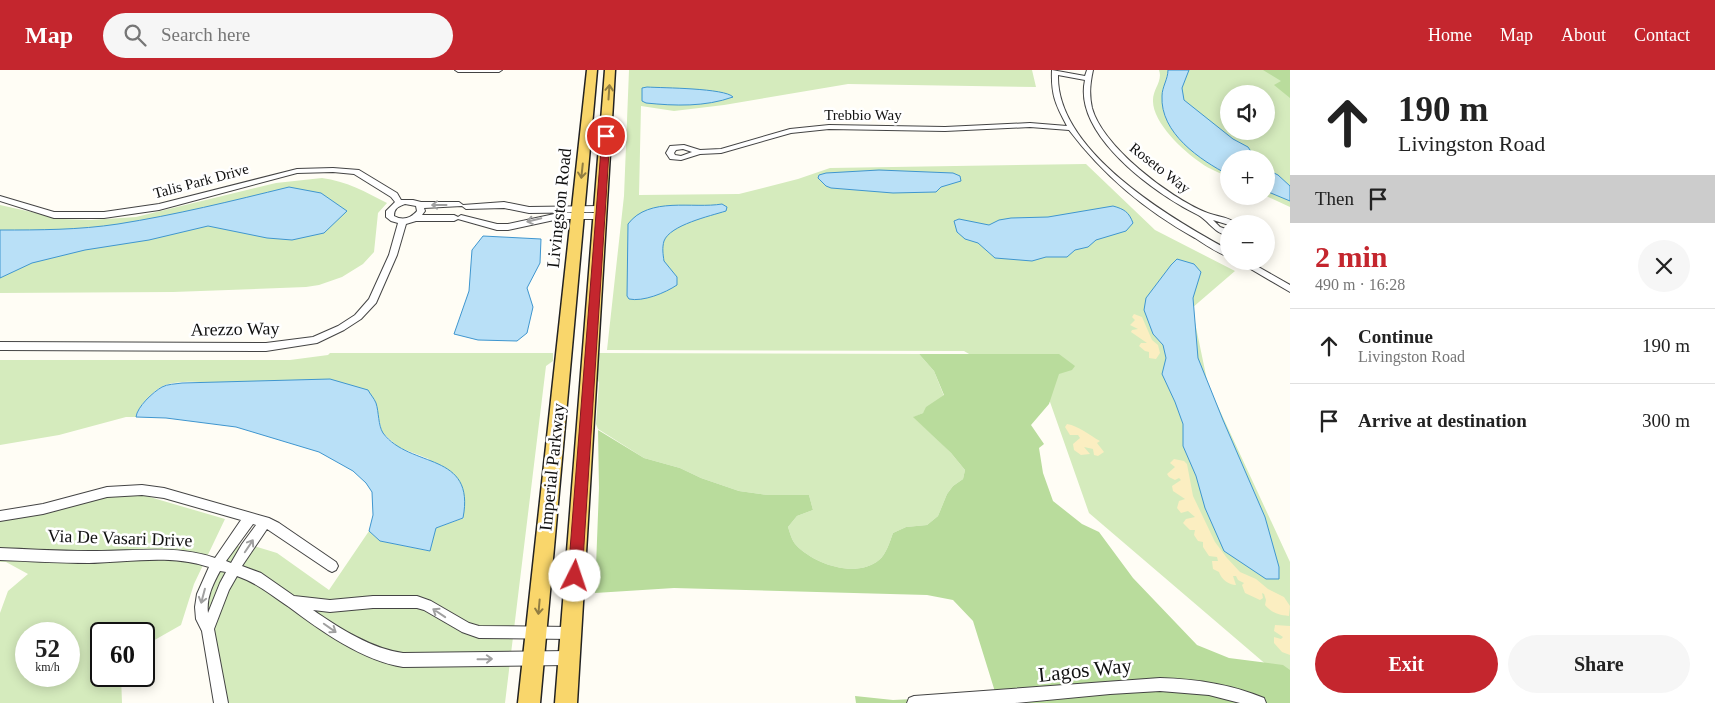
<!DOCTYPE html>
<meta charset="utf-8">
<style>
body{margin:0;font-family:"Times New Roman",serif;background:#f6f6f6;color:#222;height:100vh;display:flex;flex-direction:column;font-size:19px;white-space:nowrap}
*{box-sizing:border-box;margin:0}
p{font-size:16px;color:#767676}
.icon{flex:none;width:28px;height:28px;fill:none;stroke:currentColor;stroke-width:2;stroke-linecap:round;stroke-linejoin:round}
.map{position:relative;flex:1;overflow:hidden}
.details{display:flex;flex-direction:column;background:#fff;width:425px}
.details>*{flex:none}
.hud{background:#fff;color:#222;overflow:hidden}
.buttons{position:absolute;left:1220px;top:15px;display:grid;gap:10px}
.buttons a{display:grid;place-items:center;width:55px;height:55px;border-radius:50%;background:#fff;box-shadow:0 2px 12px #0003;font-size:25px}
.speed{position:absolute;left:15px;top:552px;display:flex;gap:10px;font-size:25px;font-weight:700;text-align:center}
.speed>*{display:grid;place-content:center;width:65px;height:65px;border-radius:50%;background:#fff;box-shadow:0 2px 12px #0003;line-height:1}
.speed small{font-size:12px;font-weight:400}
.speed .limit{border:2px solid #111;border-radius:8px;background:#fff;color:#111}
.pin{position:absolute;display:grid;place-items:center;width:42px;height:42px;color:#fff;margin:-21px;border:2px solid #fff;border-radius:50%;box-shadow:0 1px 5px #0007}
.me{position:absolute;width:55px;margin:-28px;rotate:4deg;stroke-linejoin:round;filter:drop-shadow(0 0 4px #0008)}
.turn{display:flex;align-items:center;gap:18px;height:105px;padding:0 25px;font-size:22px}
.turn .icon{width:65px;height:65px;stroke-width:2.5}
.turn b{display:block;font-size:35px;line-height:42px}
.then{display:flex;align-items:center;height:48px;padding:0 25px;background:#0003;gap:10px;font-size:19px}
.round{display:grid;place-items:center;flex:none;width:52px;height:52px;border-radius:26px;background:#f6f6f6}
.overview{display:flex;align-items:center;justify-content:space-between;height:85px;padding:0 25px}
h1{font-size:30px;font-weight:600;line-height:38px;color:#c4262e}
.action{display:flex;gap:10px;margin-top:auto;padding:10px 25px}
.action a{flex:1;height:58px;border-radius:30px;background:#c4262e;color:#fff;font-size:20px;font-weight:600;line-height:58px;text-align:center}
.action a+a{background:#f6f6f6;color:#222}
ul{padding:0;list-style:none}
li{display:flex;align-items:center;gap:15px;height:75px;padding:0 25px;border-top:1px solid #e0e0e0}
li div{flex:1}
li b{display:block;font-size:19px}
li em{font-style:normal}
header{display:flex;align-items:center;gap:30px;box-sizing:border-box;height:70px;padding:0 25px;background:#c4262e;color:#fff}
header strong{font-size:24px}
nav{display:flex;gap:28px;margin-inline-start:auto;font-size:18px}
.search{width:350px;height:45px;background:#f6f6f6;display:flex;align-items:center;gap:12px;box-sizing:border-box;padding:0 18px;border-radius:28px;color:#767676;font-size:19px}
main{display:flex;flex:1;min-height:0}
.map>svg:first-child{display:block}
</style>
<header>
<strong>Map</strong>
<div class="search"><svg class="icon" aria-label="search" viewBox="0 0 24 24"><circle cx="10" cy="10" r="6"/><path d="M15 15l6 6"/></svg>Search here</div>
<nav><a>Home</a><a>Map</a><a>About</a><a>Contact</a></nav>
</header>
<main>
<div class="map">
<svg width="1290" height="633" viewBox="0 0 1290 633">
<rect width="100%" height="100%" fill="#fffdf5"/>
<path fill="#d5ebbd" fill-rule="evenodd" d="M 629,0 L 1032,0 L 1036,17 L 848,14 L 724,35 L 674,41 L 641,36 L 639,125 L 739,124 L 798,109 L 830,98 L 1086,94 L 1155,160 L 1235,201 L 1192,238 L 1208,315 L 1290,492 L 1290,615 L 1089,443 L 1050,332 L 964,281 L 607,280 L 624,126 Z
M 1159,0 L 1290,0 L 1290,137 L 1266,126 L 1266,89 L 1229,89 L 1229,107 C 1220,103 1209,99 1201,93 C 1183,81 1152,52 1153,30 C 1153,19 1163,11 1159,0 ZM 1229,24 L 1266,24 L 1266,61 L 1229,61 Z
M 322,108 C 346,111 366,122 387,133 L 378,143 L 374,182 L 363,194 L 342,207 L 319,215 L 306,217 L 173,222 L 0,223 L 0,135 L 63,149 L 91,150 L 136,147 L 276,113 Z
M 330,283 L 553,283 L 553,291 L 546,296 L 505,633 L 221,633 L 204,546 L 217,498 L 232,477 L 251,475 L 277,483 L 329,520 L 369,461 L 380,471 L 429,481 L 436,458 L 464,448 L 429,389 L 398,377 L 382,362 L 375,332 C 340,327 304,323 269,319 C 245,316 183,306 163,316 C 153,321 137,337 136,347 L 126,347 L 59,365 L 0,375 L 0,290 L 290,290 L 328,285 Z
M 595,283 L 919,284 L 934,301 L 944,326 L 923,343 L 914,347 L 951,383 L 965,400 L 963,409 L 953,416 L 947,424 L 938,446 L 927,455 L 906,457 L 893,463 C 890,471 886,485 879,490 C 856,509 814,494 796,475 C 792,471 790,463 788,457 L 797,446 L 813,440 L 809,425 L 768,425 L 739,421 L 701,408 L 680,398 L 644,388 L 598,359 L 596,354 L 599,313 L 594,299 Z
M 136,423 L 225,449 L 194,514 L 181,555 L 144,576 L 144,564 L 101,564 L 101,606 L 121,606 L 122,633 L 0,633 L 0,543 L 8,521 L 28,504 L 6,492 L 0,492 L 0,451 L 107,426 ZM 26,564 L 69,564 L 69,606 L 26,606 Z"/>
<path fill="#b9dc9c" d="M 1263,0 L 1290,0 L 1290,28 L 1274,15 L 1281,11 Z
M 919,284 L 1059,284 L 1075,296 L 1072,300 L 1059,304 L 1049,334 L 1031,355 L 1044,374 L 1039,378 L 1043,403 L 1053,431 L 1082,454 L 1099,462 L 1133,508 L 1197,575 L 1229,588 L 1283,595 L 1290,600 L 1290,633 L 856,633 L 855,626 L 893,630 L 996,625 L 973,551 L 953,530 L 927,525 L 674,518 L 595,523 L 599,418 L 598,360 L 644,388 L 680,398 L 701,408 L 739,421 L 768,425 L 809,425 L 813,440 L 797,446 L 788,457 C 790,463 792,471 796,475 C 814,494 856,509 879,490 C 886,485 890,471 893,463 L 906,457 L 927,455 L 938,446 L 947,424 L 953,416 L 963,409 L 965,400 L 951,383 L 913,347 L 923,343 L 926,337 L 944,325 L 934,301 Z"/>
<path fill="#fbeec1" d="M 1134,244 L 1142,247 L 1152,270 L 1158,275 L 1160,283 L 1156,289 L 1149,288 L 1149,282 L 1145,281 L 1139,276 L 1141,273 L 1147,273 L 1131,262 L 1132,260 L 1138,259 L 1130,255 L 1135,250 L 1132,247 Z
M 1067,354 C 1079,356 1089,365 1100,371 L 1097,373 L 1104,382 L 1098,386 L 1094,385 L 1093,379 L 1084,377 L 1090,384 L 1081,385 L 1074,380 L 1073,374 L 1080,368 L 1078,365 L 1070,365 L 1065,357 Z
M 1174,389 L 1184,391 L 1187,394 L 1193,426 L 1215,472 L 1227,488 L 1240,502 L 1256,509 L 1268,519 L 1284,527 L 1290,536 L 1289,546 C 1278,545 1272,543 1265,535 L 1266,530 L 1264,524 L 1262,523 L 1263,528 L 1260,530 L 1245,523 L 1242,515 L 1244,513 L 1238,510 L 1236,506 L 1233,506 L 1236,515 C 1229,515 1221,509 1219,502 L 1213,499 L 1212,491 L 1218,491 L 1217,487 L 1209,486 L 1203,477 L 1203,472 L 1198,471 L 1194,465 L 1195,460 L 1190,460 L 1183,453 L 1186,449 L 1195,447 L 1188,441 L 1181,443 L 1177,438 L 1179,431 L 1185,429 L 1173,421 L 1172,416 L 1181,410 L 1179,408 L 1175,410 L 1169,407 L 1167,404 L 1175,397 L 1170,393 Z
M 1275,555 L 1290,556 L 1290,585 L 1282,582 L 1274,573 L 1274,567 L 1281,569 L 1283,567 L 1274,561 Z"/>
<path fill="#b9e0f7" stroke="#3f96cf" d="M 1168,0 L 1189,0 L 1182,18 L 1184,30 L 1233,69 L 1248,77 L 1256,89 L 1229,89 L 1229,105 C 1200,90 1160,63 1162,26 C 1162,17 1168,9 1168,0 Z
M 647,17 C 663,18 725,18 733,27 C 705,37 675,36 646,33 L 642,31 L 642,18 Z
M 1266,99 L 1278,105 L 1290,116 L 1290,131 L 1266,121 Z
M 879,100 L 953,103 L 960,106 L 961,111 L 941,117 L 936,122 L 893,123 L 831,118 L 826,116 L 818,108 L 819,105 L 826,103 Z
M 289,117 L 321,123 L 347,141 L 324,163 L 292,170 L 267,168 L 208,156 L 149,170 L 85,180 L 32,193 L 0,208 L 0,160 C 39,160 79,160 118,154 C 175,145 232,131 289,117 Z
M 722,134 L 727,137 L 726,141 C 710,146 670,155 664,171 C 662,178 663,184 664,191 L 677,207 L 677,215 C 665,223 643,232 629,229 L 627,226 L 628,154 C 649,126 693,139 722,134 Z
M 1113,136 C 1124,139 1129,142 1133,153 L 1126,161 L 1096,170 L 1088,177 L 1075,180 L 1067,187 L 1046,187 L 1032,191 L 995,188 L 978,173 L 965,169 L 957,162 L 954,151 L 959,149 L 989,155 L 999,150 L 1011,148 L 1048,147 Z
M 483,166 L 541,169 L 540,193 L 527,218 L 533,237 L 527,263 L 517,271 L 478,270 L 454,264 L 469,221 L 472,180 Z
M 1177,189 L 1194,194 L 1201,202 L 1193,228 L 1198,288 L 1223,350 L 1265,447 L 1279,497 L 1279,509 L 1266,509 L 1224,481 L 1205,438 L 1196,406 L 1183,376 L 1183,354 L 1175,332 L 1162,304 L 1166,288 L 1163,275 L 1153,264 L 1144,240 L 1146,228 L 1171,195 Z
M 330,309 L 368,320 C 370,324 374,328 376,333 C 379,342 378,355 383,363 C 410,399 476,381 463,448 L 436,458 L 430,481 L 380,471 L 369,461 L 373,445 L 372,422 L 366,413 L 353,401 L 319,382 L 236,357 L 166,348 L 136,347 C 137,337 153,322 162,317 C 167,314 176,314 182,313 Z"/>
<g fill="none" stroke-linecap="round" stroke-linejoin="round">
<defs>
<path id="minor" d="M 455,0 L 502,0 L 499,2 L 458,2 Z
M 1052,0 L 1085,6 L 1087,0 L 1093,0 C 1090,14 1089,24 1092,38 C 1103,77 1169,127 1205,142 C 1216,147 1228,146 1237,154 L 1229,154 L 1229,155 L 1213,150 L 1220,157 L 1229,160 L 1229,166 C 1214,163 1210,152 1198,145 C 1191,141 1184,138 1178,134 C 1140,111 1074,60 1085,10 L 1058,5 C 1056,81 1170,148 1229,180 L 1229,187 C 1217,183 1206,175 1195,168 C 1146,141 1103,105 1069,60 L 1030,57 L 945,61 L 829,59 L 791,63 L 721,83 L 700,84 L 681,90 L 670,89 L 666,83 L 670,76 L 684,75 L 700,80 L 721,79 L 790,59 L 829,55 L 945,57 L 1030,53 L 1067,56 C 1055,34 1051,24 1052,0 ZM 683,79 L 692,82 L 681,86 L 675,85 L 674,83 L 676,80 Z
M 333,98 L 359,100 L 397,123 L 401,130 L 413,130 L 421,132 L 459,132 L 463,135 L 504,132 L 529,137 L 600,136 L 604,139 L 600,142 L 529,143 L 504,138 L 466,139 L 462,136 L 424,138 L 425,141 L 422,145 L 454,145 L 458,147 L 461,145 L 497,154 L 508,154 L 559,143 L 600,143 L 604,146 L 600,149 L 559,149 L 508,160 L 497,160 L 458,149 L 454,151 L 416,151 L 406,154 L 397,185 L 376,233 L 361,249 L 344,260 L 317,273 L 266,281 L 0,280 L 0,272 L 266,273 L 313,267 L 338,256 L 355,245 L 369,229 L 389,185 L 398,153 L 391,151 L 386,147 L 386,141 L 395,132 L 391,127 L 354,104 L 333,102 L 297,103 L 159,140 L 104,148 L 54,148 L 0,131 L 0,126 L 54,142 L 104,142 L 159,134 L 297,99 ZM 405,134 L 416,136 L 417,141 C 411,148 403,151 394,146 C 394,138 398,137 405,134 Z
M 1237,191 L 1248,191 L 1290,215 L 1290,222 Z
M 142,415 L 164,418 L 269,448 L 279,453 L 336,492 L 338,496 L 336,500 L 332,502 L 328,500 L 267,459 L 242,496 L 261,503 L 294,526 L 330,530 L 373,526 L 417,526 L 431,531 L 469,553 L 479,556 L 571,557 L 576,558 L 577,563 L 576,568 L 571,569 L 479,568 L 462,562 L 424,540 L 417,538 L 373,538 L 330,542 L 313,540 C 339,558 372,579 403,583 L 569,581 L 574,583 L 576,588 L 574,593 L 569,595 L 403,597 C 363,591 321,561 289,537 C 271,525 257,513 237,506 L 229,520 L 214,559 L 228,633 L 214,633 L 202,561 L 196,549 L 195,537 L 197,524 L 209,497 C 171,484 128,492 89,493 C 60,493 30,491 0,490 L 0,478 C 29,479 59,481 89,481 C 131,482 174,474 215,488 L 241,450 L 164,428 L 142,425 L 107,427 L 43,444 L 0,451 L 0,441 L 43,434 L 107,417 ZM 253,454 L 256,455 L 242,474 L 231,493 L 226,491 ZM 220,501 L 226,502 L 220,513 L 208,543 C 206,528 213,514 220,501 Z
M 1160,608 C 1196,609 1230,614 1264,628 L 1266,633 L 1240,633 L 1209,625 L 1160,621 L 1110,624 L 1015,633 L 907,633 L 909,628 L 914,626 Z"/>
<path id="primary" d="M 587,0 L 597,0 L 540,633 L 518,633 Z
M 605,0 L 615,0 L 577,633 L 555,633 Z"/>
</defs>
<use href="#minor" stroke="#444" stroke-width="2"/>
<use href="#primary" stroke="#222" stroke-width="3"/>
<use href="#minor" fill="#fff" fill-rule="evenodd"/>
<use href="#primary" fill="#f9d66b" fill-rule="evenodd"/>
</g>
<defs><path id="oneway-shaft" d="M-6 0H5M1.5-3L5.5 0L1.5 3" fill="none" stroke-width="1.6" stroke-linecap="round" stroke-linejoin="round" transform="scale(1.25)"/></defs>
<g stroke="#917d42">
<use href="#oneway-shaft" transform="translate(609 22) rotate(-86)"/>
<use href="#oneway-shaft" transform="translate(582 101) rotate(96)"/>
<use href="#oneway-shaft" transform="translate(539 537) rotate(95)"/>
</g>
<g stroke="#a0a0a0">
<use href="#oneway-shaft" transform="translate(439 135) rotate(-180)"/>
<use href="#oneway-shaft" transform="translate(534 150) rotate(167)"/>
<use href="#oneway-shaft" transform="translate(249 476) rotate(-56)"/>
<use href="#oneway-shaft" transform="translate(203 526) rotate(105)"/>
<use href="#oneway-shaft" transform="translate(439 543) rotate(-146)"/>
<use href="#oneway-shaft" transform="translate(330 558) rotate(35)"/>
<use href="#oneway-shaft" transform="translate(485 589) rotate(-1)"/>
</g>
<path fill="#c4262e" stroke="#7f191e" d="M 606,64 L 610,66 L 582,506 L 579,510 L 575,512 L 570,510 L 568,506 L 602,66 Z"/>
<g text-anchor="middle" stroke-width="5" stroke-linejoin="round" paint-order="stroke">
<g font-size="15" fill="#111" stroke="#fff">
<text x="863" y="50">Trebbio Way</text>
<text transform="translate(1160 98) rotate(38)" y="5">Roseto Way</text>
<text transform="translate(201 111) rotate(-15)" y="5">Talis Park Drive</text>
</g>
<g font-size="18" fill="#111" stroke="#fff">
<text transform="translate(559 138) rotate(-84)" y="6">Livingston Road</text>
<text transform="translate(235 259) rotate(-1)" y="6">Arezzo Way</text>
<text transform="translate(552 397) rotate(-84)" y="6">Imperial Parkway</text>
<text transform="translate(120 468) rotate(2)" y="6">Via De Vasari Drive</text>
</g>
<g font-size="21" fill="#111" stroke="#fff">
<text transform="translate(1085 600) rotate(-6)" y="7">Lagos Way</text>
</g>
</g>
</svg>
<div class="buttons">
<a><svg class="icon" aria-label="sound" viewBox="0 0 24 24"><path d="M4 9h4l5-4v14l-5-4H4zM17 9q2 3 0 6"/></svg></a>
<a>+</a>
<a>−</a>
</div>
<div class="speed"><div>52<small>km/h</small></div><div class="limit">60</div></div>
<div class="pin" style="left:606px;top:66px;background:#d93025"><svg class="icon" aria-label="arrive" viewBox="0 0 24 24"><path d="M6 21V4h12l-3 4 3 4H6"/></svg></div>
<svg class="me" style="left:575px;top:506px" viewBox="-20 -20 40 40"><circle r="19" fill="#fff"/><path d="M0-13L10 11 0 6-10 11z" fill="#c4262e"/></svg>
</div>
<section class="details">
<div class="hud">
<div class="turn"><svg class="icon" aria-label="ahead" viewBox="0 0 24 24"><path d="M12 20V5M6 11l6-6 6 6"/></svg><div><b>190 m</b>Livingston Road</div></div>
<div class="then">Then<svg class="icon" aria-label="arrive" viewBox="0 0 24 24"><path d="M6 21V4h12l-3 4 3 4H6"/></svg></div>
</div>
<div class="overview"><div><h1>2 min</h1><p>490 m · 16:28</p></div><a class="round"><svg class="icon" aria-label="close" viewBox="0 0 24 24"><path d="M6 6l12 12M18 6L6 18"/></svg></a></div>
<ul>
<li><svg class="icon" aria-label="ahead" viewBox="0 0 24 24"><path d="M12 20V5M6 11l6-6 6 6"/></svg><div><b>Continue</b><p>Livingston Road</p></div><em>190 m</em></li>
<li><svg class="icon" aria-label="arrive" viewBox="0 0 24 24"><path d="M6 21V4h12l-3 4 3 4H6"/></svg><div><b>Arrive at destination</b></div><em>300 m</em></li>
</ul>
<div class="action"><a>Exit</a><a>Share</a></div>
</section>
</main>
